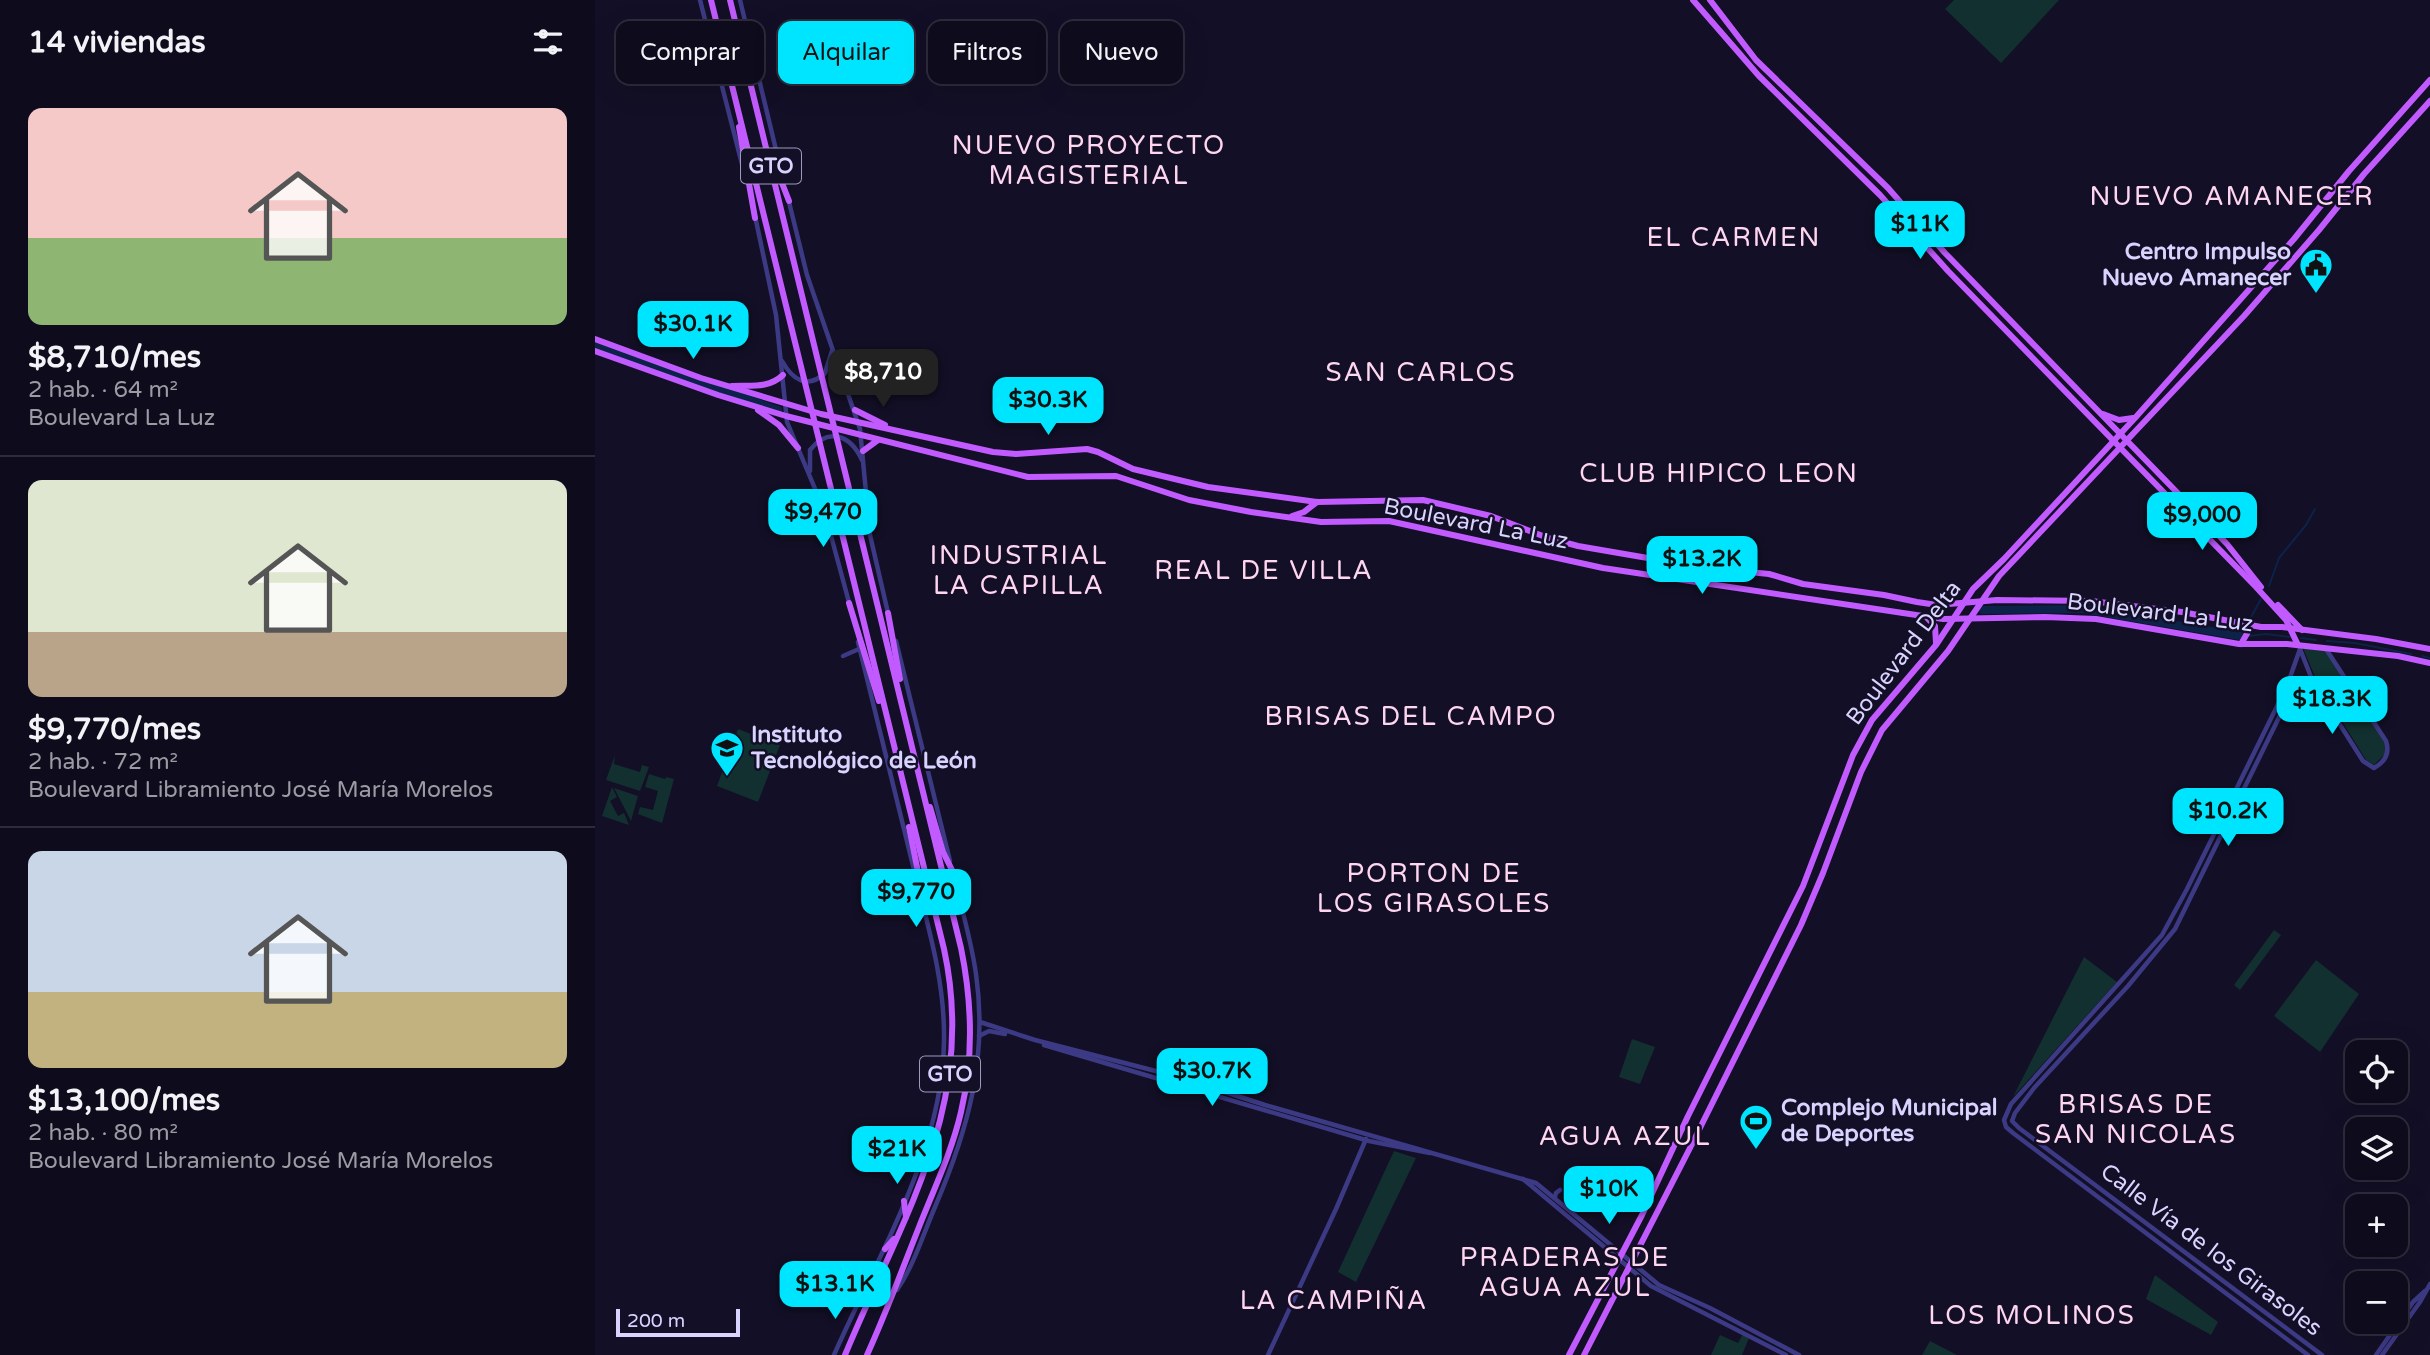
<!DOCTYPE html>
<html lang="es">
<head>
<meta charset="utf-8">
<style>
	:root { --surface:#0e0b1c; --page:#1c1929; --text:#f1f3f6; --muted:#9b9ba3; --line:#2e2b3b; --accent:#00e5ff }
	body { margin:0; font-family:"Varela Round",sans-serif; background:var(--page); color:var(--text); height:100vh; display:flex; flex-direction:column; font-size:26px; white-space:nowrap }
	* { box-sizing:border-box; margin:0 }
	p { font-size:23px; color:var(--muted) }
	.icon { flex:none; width:38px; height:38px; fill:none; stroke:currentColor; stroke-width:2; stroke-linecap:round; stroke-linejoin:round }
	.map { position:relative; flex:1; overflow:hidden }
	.side { display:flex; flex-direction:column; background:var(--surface); width:595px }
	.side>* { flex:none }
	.guide { position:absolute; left:21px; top:21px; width:665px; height:63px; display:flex; gap:14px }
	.tools { position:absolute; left:1750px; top:1040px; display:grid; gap:14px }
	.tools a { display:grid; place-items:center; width:63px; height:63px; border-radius:14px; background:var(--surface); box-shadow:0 7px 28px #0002,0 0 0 2px var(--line); font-size:35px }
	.scale { position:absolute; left:21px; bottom:18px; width:124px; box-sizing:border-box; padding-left:7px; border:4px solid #d9d4ff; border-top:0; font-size:19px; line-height:24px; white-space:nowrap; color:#d9d4ff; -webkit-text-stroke:5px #130f26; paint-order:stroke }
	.price { position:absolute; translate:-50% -60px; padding:0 16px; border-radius:14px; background:var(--accent); color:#111; font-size:23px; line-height:46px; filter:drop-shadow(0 2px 4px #0008) }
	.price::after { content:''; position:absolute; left:50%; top:42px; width:21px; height:16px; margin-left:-10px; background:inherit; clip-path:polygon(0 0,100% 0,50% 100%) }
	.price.on { background:#222; color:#fff }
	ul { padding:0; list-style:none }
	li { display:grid; align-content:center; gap:14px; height:371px; padding:0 28px }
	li+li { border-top:2px solid var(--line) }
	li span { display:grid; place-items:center; height:217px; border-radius:14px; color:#555 }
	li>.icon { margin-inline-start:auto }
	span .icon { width:126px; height:126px; fill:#fffc; stroke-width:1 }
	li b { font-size:30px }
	h2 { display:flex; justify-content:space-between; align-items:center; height:84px; padding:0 28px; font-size:30px }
	.tag { padding:0 24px; border-radius:14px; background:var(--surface); box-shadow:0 7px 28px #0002,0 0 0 2px var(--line); font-size:24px; line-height:63px }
	.tag.on { background:var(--accent); color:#111 }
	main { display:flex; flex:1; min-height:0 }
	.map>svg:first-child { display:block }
</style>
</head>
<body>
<main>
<section class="side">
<h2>14 viviendas<svg class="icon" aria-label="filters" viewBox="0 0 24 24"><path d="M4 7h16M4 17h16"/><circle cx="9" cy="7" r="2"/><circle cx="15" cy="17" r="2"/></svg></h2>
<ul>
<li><span style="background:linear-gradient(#f6c9c9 60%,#8fb573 0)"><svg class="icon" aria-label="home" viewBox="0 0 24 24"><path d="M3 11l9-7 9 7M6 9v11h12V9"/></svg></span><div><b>$8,710/mes</b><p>2 hab. · 64 m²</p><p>Boulevard La Luz</p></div></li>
<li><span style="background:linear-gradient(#dfe7d0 70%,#b9a48a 0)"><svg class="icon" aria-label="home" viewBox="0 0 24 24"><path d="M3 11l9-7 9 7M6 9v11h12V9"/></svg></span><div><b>$9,770/mes</b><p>2 hab. · 72 m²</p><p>Boulevard Libramiento José María Morelos</p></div></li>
<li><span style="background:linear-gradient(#c9d6e8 65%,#c2b280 0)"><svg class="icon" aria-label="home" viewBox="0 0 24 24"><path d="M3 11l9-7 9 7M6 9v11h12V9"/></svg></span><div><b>$13,100/mes</b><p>2 hab. · 80 m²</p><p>Boulevard Libramiento José María Morelos</p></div></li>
</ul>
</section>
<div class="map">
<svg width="1835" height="1355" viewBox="0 0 1835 1355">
	<rect width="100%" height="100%" fill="#130f26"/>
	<g fill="#12302f">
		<path d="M 1359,0 L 1464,0 L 1406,63 L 1350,9 Z"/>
		<path d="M 1708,648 L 1731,650 L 1791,744 L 1791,753 L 1779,765 L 1771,760 L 1721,679 Z"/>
		<path d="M 143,729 L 185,745 L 163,802 L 122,786 Z"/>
		<path d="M 20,755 L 19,764 L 45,772 L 47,765 L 54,767 L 45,791 L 11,780 Z"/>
		<path d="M 54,774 L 70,779 L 71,777 L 79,779 L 67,823 L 43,814 L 45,807 L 58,810 L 63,791 L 50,787 Z"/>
		<path d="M 17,787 L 22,797 L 15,801 L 23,816 L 29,813 L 34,825 L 7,816 Z"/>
		<path d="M 19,788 L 43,796 L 36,821 Z"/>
		<path d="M 1679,930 L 1686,935 L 1645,990 L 1639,985 Z"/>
		<path d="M 1489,957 L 1522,982 L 1418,1097 Z"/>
		<path d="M 1721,960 L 1764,994 L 1725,1052 L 1679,1016 Z"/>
		<path d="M 1037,1039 L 1060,1047 L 1045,1084 L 1024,1077 Z"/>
		<path d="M 799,1151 L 821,1158 L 761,1282 L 743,1272 Z"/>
		<path d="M 1560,1275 L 1623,1322 L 1616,1335 L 1551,1299 Z"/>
		<path d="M 1148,1334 L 1154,1338 L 1147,1355 L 1116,1355 L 1125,1335 L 1143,1343 Z"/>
		<path d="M 1335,1341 L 1362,1355 L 1327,1355 Z"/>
	</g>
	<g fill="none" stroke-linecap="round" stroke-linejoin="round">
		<g stroke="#0c2248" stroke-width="2">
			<path d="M 1674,586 L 1684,558 L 1711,525 L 1720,509"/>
			<path d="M 1654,621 L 1666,599"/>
			<path d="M 1646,636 L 1649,629"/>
			<path d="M 1654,636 L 1671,634 L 1695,637"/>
			<path d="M 1706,638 L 1721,640"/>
			<path d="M 1732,641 L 1760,643 L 1816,654"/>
			<path d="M 1827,656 L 1835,658"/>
		</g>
		<g stroke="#0c2248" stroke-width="8">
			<path d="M 0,346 L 183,410"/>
			<path d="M 1388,610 L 1488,609 L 1645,636"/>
		</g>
		<g stroke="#3d3a85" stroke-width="4.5">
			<path d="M 105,0 L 151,180"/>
			<path d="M 145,0 L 188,179"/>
			<path d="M 193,198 L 212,275 L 265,429 L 275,535 L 293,613"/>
			<path d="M 160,216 L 181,315 L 192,422 L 229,510 L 255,606"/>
			<path d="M 187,361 C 197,379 212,390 230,373 L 237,351"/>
			<path d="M 215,471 L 215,450 C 234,426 256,436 267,460"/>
			<path d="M 301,641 L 355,861"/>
			<path d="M 263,642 L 321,878"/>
			<path d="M 1705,649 L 1692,686 L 1592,889 L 1567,935 L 1416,1104 L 1409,1120 L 1411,1127 L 1418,1133 L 1713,1355"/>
			<path d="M 1705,649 L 1718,682"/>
			<path d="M 248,656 L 264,649"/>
			<path d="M 385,1022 L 440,1040 L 584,1077 L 670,1105 L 941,1183 L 1064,1285 L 1115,1308 L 1204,1355"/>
			<path d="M 384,1036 L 394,1031 L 410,1034"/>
			<path d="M 449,1045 L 774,1141 L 835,1153"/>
			<path d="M 928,1179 L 1056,1286 L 1191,1355"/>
			<path d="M 960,1197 L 961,1193 L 965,1190"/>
			<path d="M 302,1290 C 319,1265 328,1235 340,1207 C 373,1130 393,1059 381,974 C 376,938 365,904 357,869"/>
			<path d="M 239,1355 C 282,1257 348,1151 349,1041 C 350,989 337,940 324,890"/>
			<path d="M 673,1355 L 741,1209 L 771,1139"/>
			<path d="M 1727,1355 L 1424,1128 L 1417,1121 L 1420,1113 L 1439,1088 L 1533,986 L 1580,929 L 1699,687 L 1708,682 L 1718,682 L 1768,761 L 1779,768 C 1790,762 1795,753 1791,741 L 1731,649"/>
			<path d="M 1781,1355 L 1818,1302 L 1830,1291"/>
			<path d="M 1787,1355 L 1825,1302 L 1835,1284"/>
		</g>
		<g stroke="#c25bff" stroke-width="6">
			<path d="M 116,0 L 349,949 C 383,1105 307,1217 250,1355"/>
			<path d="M 135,0 L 366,948 C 377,1002 379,1057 366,1112 C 357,1151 339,1189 324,1227 C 307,1270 291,1313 272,1355"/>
			<path d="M 1098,0 L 1164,76 L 1285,195 L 1353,271 L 1661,587 L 1691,620 L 1703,645"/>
			<path d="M 1115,0 L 1161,60 L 1293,188 L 1350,253 L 1632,544 L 1666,587"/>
			<path d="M 144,127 L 160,218"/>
			<path d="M 178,160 L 194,201"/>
			<path d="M 0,339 L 106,378 L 226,414 L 398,452 L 421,454 L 492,449 L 503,452 L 538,469 L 613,487 L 722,502 L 828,500 L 896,516 L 953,538 L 983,546 L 1105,567 L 1174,574 L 1208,584 L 1289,595 L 1322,602 L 1342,605 L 1402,600 L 1496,601 L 1587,612 L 1666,627 L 1687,627 L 1781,639 L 1835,649"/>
			<path d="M 0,351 L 123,395 L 191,416 L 433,477 L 521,476 L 594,500 L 656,512 L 726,522 L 794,521 L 1008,568 L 1348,619 L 1450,617 L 1501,619 L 1644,644 L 1692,644 L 1803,656 L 1835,663"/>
			<path d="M 137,386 C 156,385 173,389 188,375"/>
			<path d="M 163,410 L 184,425 L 203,448"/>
			<path d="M 260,410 L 290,425"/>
			<path d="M 1508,414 L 1524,420 L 1538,418"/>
			<path d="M 268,451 L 283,440"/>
			<path d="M 697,516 L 709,512 L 722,502"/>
			<path d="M 254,603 L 284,701"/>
			<path d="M 1683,605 L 1707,630"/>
			<path d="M 293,613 L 305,679"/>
			<path d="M 1333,619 L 1340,626 L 1341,643"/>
			<path d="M 1646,644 L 1657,625"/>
			<path d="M 335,807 L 348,852 L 357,870"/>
			<path d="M 314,827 L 323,872 L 325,892"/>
			<path d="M 309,1201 L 311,1217"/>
			<path d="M 290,1249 L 299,1239"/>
			<path d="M 974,1355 L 1047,1215 L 1093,1116 L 1208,886 L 1258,755 L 1277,720 L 1341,645 L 1378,589 L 1409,559 L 1540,418 L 1699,239 L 1754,171 L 1835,80"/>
			<path d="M 989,1355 L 1095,1148 L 1206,925 L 1228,873 L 1266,772 L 1287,730 L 1353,651 L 1404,576 L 1649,316 L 1724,230 L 1769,174 L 1835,101"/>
		</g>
	</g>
	<defs>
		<symbol id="civic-pin" viewBox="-11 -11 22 30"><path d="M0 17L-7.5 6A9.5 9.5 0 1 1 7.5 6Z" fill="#00e5ff" stroke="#130f26"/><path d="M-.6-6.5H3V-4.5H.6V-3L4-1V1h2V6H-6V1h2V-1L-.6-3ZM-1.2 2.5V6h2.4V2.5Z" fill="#111"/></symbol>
		<symbol id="university-pin" viewBox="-11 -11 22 30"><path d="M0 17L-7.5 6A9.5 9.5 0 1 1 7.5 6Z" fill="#00e5ff" stroke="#130f26"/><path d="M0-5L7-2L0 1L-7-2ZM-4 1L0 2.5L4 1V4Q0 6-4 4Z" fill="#111"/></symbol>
		<symbol id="stadium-pin" viewBox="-11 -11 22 30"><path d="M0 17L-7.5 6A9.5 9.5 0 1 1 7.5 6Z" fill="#00e5ff" stroke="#130f26"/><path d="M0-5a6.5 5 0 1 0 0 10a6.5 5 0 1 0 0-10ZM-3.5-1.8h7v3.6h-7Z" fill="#111"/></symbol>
	</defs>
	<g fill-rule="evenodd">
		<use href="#civic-pin" x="1702" y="246" width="38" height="52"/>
		<use href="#university-pin" x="113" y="729" width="38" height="52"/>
		<use href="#stadium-pin" x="1142" y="1102" width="38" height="52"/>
	</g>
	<g text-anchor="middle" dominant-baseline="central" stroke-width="5" stroke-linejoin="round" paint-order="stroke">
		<g fill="#130f26" stroke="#9e99be" stroke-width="2">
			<rect x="146" y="148.5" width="60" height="35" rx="5"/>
			<rect x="325" y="1056.5" width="60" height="35" rx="5"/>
		</g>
		<g font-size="21" font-weight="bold" fill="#d9d4ff">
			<text x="176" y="166">GTO</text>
			<text x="355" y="1074">GTO</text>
		</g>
		<g font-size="23" font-weight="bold" fill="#d9d4ff" stroke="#130f26" text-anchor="start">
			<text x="1696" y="252" text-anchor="end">Centro Impulso<tspan x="1696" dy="26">Nuevo Amanecer</tspan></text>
			<text x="156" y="735">Instituto<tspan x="156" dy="26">Tecnológico de León</tspan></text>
			<text x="1186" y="1108">Complejo Municipal<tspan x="1186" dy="26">de Deportes</tspan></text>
		</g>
		<g font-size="23" fill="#d9d4ff" stroke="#130f26">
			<text transform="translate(881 524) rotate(11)">Boulevard La Luz</text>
			<text transform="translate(1565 613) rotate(7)">Boulevard La Luz</text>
			<text transform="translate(1309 653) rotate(-53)">Boulevard Delta</text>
			<text transform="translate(1616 1250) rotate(37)">Calle Vía de los Girasoles</text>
		</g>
		<g font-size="26" letter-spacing="2" fill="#ffd6f0" stroke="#130f26">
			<text x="494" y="145">NUEVO PROYECTO<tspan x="494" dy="30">MAGISTERIAL</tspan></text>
			<text x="1637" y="196">NUEVO AMANECER</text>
			<text x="1139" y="237">EL CARMEN</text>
			<text x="826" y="372">SAN CARLOS</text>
			<text x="1124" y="473">CLUB HIPICO LEON</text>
			<text x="424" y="555">INDUSTRIAL<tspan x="424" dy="30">LA CAPILLA</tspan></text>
			<text x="669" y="570">REAL DE VILLA</text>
			<text x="816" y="716">BRISAS DEL CAMPO</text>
			<text x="839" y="873">PORTON DE<tspan x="839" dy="30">LOS GIRASOLES</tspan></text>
			<text x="1541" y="1104">BRISAS DE<tspan x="1541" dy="30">SAN NICOLAS</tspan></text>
			<text x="1030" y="1136">AGUA AZUL</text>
			<text x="970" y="1257">PRADERAS DE<tspan x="970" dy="30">AGUA AZUL</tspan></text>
			<text x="739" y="1300">LA CAMPIÑA</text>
			<text x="1437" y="1315">LOS MOLINOS</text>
		</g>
	</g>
</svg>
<div class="tools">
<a><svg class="icon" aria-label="locate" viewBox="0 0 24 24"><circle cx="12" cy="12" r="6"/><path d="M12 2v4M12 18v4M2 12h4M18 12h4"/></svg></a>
<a><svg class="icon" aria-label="layers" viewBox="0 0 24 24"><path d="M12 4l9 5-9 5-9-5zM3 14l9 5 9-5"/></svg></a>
<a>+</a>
<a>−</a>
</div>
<div class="scale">200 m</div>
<b class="price" style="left:1325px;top:261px">$11K</b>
<b class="price" style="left:98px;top:361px">$30.1K</b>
<b class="price on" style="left:288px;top:409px">$8,710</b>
<b class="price" style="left:453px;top:437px">$30.3K</b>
<b class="price" style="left:228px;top:549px">$9,470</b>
<b class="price" style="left:1607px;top:552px">$9,000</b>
<b class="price" style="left:1107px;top:596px">$13.2K</b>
<b class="price" style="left:1737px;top:736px">$18.3K</b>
<b class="price" style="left:1633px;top:848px">$10.2K</b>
<b class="price" style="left:321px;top:929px">$9,770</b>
<b class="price" style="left:617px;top:1108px">$30.7K</b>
<b class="price" style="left:302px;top:1186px">$21K</b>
<b class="price" style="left:1014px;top:1226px">$10K</b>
<b class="price" style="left:240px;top:1321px">$13.1K</b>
<div class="guide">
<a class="tag">Comprar</a>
<a class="tag on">Alquilar</a>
<a class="tag">Filtros</a>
<a class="tag">Nuevo</a>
</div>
</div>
</main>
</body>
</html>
